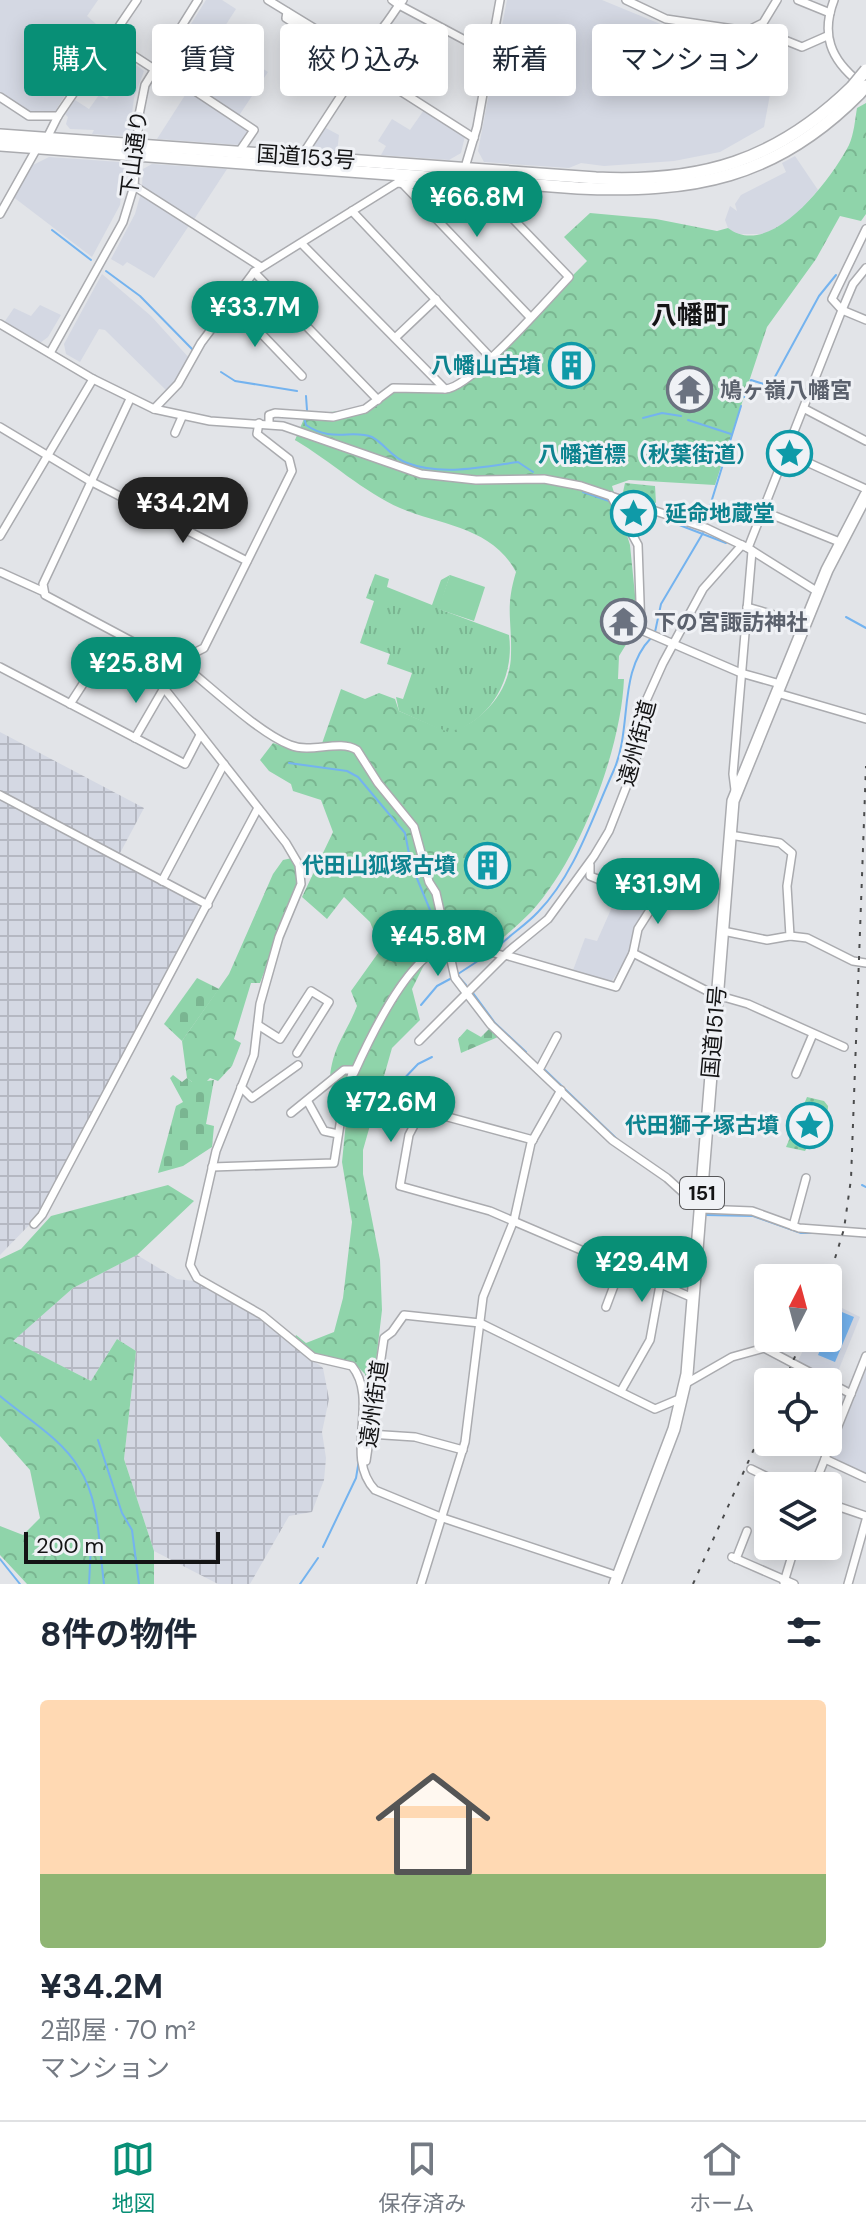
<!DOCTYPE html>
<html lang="ja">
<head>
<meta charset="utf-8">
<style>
	:root { --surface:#fff; --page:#f2f2f3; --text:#1f2937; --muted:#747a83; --line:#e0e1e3; --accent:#088f76 }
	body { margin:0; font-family:"DM Sans","Noto Sans JP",sans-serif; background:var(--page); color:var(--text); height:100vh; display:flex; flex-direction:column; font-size:30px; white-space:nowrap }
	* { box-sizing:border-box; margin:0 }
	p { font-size:26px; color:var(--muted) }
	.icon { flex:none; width:44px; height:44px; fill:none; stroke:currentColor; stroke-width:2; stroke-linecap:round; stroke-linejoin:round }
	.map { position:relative; height:1584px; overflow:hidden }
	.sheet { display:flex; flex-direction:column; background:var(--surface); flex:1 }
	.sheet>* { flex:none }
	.banner { position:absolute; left:24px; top:24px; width:818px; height:72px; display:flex; gap:16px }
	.needle { width:52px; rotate:6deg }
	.fabs { position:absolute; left:754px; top:1264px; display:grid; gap:16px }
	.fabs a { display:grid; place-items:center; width:88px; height:88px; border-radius:8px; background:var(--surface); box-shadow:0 4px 20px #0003; font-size:40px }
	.scale { position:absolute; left:24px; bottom:20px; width:196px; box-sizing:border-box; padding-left:8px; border:4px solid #141415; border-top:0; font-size:22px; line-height:28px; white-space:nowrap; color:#141415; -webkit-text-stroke:6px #eff1f5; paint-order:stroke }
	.price { position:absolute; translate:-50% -68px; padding:0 18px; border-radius:28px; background:var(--accent); color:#fff; font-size:26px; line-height:52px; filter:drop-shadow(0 2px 4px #0008) }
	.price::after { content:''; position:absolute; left:50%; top:48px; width:24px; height:18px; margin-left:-12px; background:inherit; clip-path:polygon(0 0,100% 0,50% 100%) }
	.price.current { background:#222; color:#fff }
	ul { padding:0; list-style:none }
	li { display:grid; align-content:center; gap:16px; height:424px; padding:0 40px }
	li+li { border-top:2px solid var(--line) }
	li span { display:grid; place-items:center; height:248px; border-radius:8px; color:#555 }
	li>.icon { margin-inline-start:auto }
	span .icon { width:144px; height:144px; fill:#fffc; stroke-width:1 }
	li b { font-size:34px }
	h2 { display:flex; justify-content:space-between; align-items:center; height:96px; padding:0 40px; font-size:34px }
	.pill { padding:0 28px; border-radius:8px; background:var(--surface); box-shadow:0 4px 20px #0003; font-size:28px; line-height:72px }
	.pill.current { background:var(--accent); color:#fff }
	.tabs { display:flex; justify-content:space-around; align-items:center; height:112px; border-top:2px solid var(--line); background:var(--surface); font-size:22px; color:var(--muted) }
	.tabs a { display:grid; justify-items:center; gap:4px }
	.tabs .current { color:var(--accent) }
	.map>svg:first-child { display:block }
</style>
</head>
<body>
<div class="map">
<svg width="866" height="1584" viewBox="0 0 866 1584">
	<defs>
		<pattern id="industrial-grid" width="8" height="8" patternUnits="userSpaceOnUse" patternTransform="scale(2)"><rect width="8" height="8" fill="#d4d8e3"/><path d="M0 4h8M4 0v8" fill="none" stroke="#b5b8c2"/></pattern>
		<pattern id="grass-tufts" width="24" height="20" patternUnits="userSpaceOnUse" patternTransform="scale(2)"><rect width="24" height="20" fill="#8fd4aa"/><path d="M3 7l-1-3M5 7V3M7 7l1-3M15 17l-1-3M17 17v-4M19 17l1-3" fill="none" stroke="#7ab591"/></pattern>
		<pattern id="forest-crowns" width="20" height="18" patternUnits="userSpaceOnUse" patternTransform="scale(2)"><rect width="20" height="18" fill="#8fd4aa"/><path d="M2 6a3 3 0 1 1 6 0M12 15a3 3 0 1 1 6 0" fill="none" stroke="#7ab591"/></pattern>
		<pattern id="cemetery-stones" width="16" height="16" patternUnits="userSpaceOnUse" patternTransform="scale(2)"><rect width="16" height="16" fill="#8fd4aa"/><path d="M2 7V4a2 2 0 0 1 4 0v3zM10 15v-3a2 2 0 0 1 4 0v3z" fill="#7ab591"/></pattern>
		<pattern id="park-dots" width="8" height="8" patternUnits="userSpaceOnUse" patternTransform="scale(2)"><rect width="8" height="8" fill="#8fd4aa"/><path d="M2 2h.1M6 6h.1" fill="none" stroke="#7ab591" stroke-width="1.8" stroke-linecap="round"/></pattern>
	</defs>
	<rect width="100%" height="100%" fill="#e2e4e8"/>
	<g fill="#d4d8e3">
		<path d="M 0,0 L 98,0 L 87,16 L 104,31 L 54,113 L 29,113 L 0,95 Z"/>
		<path d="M 206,0 L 222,0 L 236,9 L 216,40 L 191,24 Z"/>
		<path d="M 507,0 L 602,0 L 704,42 L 725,71 L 771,89 L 764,127 L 720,152 L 674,161 L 604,166 L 581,163 L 569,168 L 484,162 L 478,151 Z"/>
		<path d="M 185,32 L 206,45 L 194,63 L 217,78 L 236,51 L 268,72 L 238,117 L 163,67 Z"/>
		<path d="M 108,49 L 116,50 L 144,71 L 134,98 L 130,129 L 122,136 L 92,134 L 94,130 L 70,129 L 66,124 L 68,117 L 65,114 L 75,100 L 89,109 L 99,95 L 107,99 L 116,85 L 94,69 Z"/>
		<path d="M 189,89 L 251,130 L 240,145 L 157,139 Z"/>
		<path d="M 424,110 L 465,136 L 461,153 L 449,160 L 381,155 L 386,146 L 378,141 L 392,119 L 410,130 Z"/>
		<path d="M 324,127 L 339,135 L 337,152 L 309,150 Z"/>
		<path d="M 795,156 L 818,190 L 793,218 L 765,234 L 736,234 L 728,228 L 725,220 L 730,206 L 737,211 L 735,204 L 741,195 L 786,172 L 782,163 Z"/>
		<path d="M 49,157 L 120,162 L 124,167 L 120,205 L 92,257 L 12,196 L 33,165 Z"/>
		<path d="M 152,164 L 227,169 L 193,221 L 142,187 L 143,169 Z"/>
		<path d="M 141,193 L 190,224 L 154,278 L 127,262 L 123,266 L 111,259 L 135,214 Z"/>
		<path d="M 102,274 L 151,316 L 190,359 L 176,383 L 166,390 L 105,330 L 99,329 L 80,362 L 66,354 L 64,344 Z"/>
		<path d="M 40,305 L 61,315 L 48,337 L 40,343 L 3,324 L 14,308 L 31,316 Z"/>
		<path d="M 620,889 L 647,907 L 631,951 L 610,984 L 572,973 L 585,938 L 597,941 Z"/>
		<path d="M 828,1301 L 860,1317 L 834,1381 L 798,1361 L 809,1338 L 828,1338 Z"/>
		<path d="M 866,1369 L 866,1475 L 834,1460 L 830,1455 Z"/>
	</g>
	<g fill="url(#industrial-grid)">
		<path d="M 0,732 L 144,808 L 119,855 L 0,791 Z"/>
		<path d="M 0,798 L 197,903 L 200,914 L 40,1214 L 0,1255 Z"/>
		<path d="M 137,1255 L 177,1279 L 194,1281 L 252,1313 L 323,1368 L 329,1399 L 322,1432 L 326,1458 L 324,1480 L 312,1512 L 289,1516 L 250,1584 L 218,1584 L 154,1551 L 124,1459 L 136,1351 L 117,1339 L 91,1381 L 12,1341 L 73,1288 Z"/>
	</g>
	<path fill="url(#grass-tufts)" d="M 375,574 L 389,579 L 387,587 L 432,605 L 441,580 L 450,575 L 439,609 L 509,635 C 515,677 491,722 448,733 L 399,711 L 396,697 L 403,699 L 412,673 L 387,664 L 390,654 L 360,643 L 374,601 L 366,598 Z"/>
	<g fill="url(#forest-crowns)">
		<path d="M 866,103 L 866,214 L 861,221 L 840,216 L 816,259 L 767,327 L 715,485 L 629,480 L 612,486 L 630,545 L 638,625 L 619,656 L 618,679 L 624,679 C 621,750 580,859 531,912 C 519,924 506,935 494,946 L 454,942 L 426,961 L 412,989 L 420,1020 L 392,1048 L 363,1150 L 363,1174 L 380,1260 L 382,1310 L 372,1396 L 367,1393 L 365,1374 L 355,1364 L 315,1354 L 294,1339 L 296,1335 L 306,1343 L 334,1332 L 343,1298 L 352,1222 L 342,1162 L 349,1092 L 330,1077 C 333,1046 346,1034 357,1006 L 351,991 L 381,949 L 370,922 L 344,897 L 327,919 L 302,897 L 333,832 L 321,800 L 293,791 L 291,784 L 269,771 L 260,760 L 273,743 L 288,748 L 319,752 L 341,689 L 365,699 L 379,693 L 395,699 L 399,711 L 448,732 C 482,724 511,690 511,654 C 512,620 505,608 516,572 C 492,527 443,526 400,508 C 365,493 329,460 295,440 L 306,414 L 365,409 L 393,388 L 451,389 L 491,358 L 587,261 L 564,237 L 590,213 L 656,219 L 717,231 L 728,228 C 771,261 832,178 849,145 C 854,134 855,120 857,108 Z"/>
		<path d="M 292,858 L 299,881 L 260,983 L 251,983 L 234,1039 L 241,1043 L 232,1066 L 218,1081 L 210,1078 L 206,1082 L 192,1082 L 187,1078 L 182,1041 L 229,974 L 273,874 L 283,860 Z"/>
		<path d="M 168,1185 L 194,1201 L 137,1255 L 73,1288 L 13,1341 L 91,1381 L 117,1339 L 136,1351 L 124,1459 L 154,1551 L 154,1584 L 27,1584 L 0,1555 L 0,1526 L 23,1535 L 40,1518 L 30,1470 L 0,1436 L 0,1259 L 21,1249 L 51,1216 Z"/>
	</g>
	<g fill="url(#cemetery-stones)">
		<path d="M 197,978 L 219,989 L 182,1041 L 164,1024 Z"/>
		<path d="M 467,1029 L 481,1037 L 489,1029 L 498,1037 L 461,1053 L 458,1039 Z"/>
		<path d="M 173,1075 L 182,1082 L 187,1078 L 192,1082 L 200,1076 L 206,1081 L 214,1080 L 206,1124 L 214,1126 L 212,1147 L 183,1166 L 158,1173 L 176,1106 L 183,1102 L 170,1078 Z"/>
	</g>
	<g fill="url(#park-dots)">
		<path d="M 625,483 L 655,486 L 656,503 L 623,492 Z"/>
		<path d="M 807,1097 L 824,1101 L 828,1106 L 827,1124 L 810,1134 L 812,1139 L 805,1151 L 786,1147 Z"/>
	</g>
	<path fill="#8fd4aa" d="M 450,575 L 485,587 L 474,621 L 438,609 Z"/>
	<path fill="#74b3ef" d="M 837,1310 L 854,1317 L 835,1362 L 818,1355 Z"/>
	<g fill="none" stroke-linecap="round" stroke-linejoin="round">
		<g stroke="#74b3ef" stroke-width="2">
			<path d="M 52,230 L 91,260"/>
			<path d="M 106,271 L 140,296 L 192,349"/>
			<path d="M 221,372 L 235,381 L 297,391"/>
			<path d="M 306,396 L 307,410"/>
			<path d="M 744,397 L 751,380 L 770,386 L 819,296 L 836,275"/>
			<path d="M 304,417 L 306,425 C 332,443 352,429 372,437 C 385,444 392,458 407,463 C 442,476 482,467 518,462 L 533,472"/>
			<path d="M 643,418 L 662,413 L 681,416"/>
			<path d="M 688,420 L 731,434"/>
			<path d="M 583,492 L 609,501"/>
			<path d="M 622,505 L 647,513"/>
			<path d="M 669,521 L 726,543"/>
			<path d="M 705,522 L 741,406"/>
			<path d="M 846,617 L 866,628"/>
			<path d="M 655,632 L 661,604 L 703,533"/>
			<path d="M 289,763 L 347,771 L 358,777 L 405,833 L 411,864 L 437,927"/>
			<path d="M 496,949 C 509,935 525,926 538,912 C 575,874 592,818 613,772 C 633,729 617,673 651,638"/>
			<path d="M 453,950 L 457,973"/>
			<path d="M 458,974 L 487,955"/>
			<path d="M 458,976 L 466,985"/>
			<path d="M 473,993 L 495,1023 L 526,1052"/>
			<path d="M 421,1005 L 437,986 L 450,979"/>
			<path d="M 545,1070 L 619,1141"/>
			<path d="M 398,1085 L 418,1064 L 432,1057"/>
			<path d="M 862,1185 L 866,1187"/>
			<path d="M 679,1194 L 686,1201"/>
			<path d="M 706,1215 L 753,1216 L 801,1233 L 821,1233"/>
			<path d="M 0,1396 C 26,1418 62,1439 79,1468 C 100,1500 99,1547 104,1584"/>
			<path d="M 98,1440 L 122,1513 L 132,1530 L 139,1584"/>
			<path d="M 323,1547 L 356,1478 L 359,1460"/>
			<path d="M 0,1559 L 20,1584"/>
			<path d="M 89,1584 L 91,1546"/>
			<path d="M 300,1584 L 318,1558"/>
		</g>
		<defs>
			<g id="minor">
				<path d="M 268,0 L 340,44 C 372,53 383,27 399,5 L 491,54"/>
				<path d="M 392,0 L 399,5 L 403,0"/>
				<path d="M 626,0 L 666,19 L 747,31 L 763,23 L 777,0"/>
				<path d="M 798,0 L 830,13"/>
				<path d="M 834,0 C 821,34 830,59 859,82"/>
				<path d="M 287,12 L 286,18 L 474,138"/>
				<path d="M 757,29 L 802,47 L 827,36"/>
				<path d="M 111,41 L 154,69"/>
				<path d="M 156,65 L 254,130 L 239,152"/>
				<path d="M 0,97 L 29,116 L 58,116"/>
				<path d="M 47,138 L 58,116 L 137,0"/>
				<path d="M 301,157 L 361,65"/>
				<path d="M 403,184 L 530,317"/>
				<path d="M 134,186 L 261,267"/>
				<path d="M 455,201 L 477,127 L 500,0"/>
				<path d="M 352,211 L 491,358"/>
				<path d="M 0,214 L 37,148"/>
				<path d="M 866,229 L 832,299 L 842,310 L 866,320"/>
				<path d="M 254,272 L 378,400"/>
				<path d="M 230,301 L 302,376"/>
				<path d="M 0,324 L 93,379 L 154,409 L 210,421 L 283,426 L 421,474 L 476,480 L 544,479 L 581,486 L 706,528 L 748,548 L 818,592"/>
				<path d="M 396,337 L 436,299"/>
				<path d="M 50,353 L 123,222 L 134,186 L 139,115 L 145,85 L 198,0"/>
				<path d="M 130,399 L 43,584 L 45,595 L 167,660 L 178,661 C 208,684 257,732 290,745 C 312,754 338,739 357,750 L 378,783 L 414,827 L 429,882 L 436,893 L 455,978 L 491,1025 L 612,1140 L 667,1178 L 701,1209 L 752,1211 L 799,1228 L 866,1233"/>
				<path d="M 154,409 L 178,384 L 201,343 L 254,272 L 397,183 L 427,186 L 446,199 L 468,205 L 477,204 L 489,194 L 569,277 C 548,299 470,389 445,389 L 301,243"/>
				<path d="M 805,409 L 866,441"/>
				<path d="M 269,423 L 269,415 L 275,413 L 333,417 L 365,409 L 393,388 L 445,389"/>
				<path d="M 0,427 L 90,481 L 247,561"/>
				<path d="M 175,433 L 182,417"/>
				<path d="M 787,453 L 866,489"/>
				<path d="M 611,496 L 638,545 L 641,630 L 741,673 L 780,684"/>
				<path d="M 765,512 L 842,543"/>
				<path d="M 0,536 L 93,379"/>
				<path d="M 748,548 L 842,310 L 853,284 L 866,268"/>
				<path d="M 0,572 L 42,591"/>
				<path d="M 747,607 L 805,624"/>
				<path d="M 167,660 L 160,678 L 164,688 L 286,843 L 299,865 L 301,884 L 279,937 L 260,1004 L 254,1055 L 216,1151 L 190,1265 L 197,1278 L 262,1315 L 313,1357 L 352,1366 C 380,1401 343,1456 375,1490 L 443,1518 L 618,1576"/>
				<path d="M 178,661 L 204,648 L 292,471 L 289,459 L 257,434 L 259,423"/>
				<path d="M 0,667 L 185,764 L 200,735"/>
				<path d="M 777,693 L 866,719"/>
				<path d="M 70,704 L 92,670 L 160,678"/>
				<path d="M 135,738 L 164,688"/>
				<path d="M 735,790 L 733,774 L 752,551"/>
				<path d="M 0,795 L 208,905"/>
				<path d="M 590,865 L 590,876 L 630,892 L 652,907 L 638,929 L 633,953 L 713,994 L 748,1004 L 844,1047"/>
				<path d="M 162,881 L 224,764"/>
				<path d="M 723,931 L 767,940 L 790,936 L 787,886 L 792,853 L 780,843 L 730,835"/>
				<path d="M 790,936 L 807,938 L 853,961 L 866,963"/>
				<path d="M 505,955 L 616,987 L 633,953"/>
				<path d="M 258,1025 L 280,1039 L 311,991 L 329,1002 L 297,1053"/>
				<path d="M 419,1041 L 509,951 L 548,919 L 594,856 L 609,831 L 627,785 L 636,759 L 645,703 L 663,663 L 703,589 L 742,545"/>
				<path d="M 539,1070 L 557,1036"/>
				<path d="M 354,1073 C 368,1042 410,950 449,946 C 466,945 488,950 504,956"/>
				<path d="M 796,1074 L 813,1034"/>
				<path d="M 393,1085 L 422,1110"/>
				<path d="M 241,1087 L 252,1098 L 298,1065"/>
				<path d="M 308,1102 L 324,1131 L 338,1134"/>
				<path d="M 533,1140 L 422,1110 L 409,1135 L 400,1186 L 490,1211 L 693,1298"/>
				<path d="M 212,1167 L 334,1163 L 343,1105 L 353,1070 L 344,1070 L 291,1113"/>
				<path d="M 34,1224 L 42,1215 L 258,808"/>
				<path d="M 793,1226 L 806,1178"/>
				<path d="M 606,1307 L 621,1267"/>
				<path d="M 685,1384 L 732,1357 L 764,1348 L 851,1394"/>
				<path d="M 621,1391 L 650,1340 L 660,1285"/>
				<path d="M 369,1434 L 415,1437 L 463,1450"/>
				<path d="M 825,1459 L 866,1478"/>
				<path d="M 366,1461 L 384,1338 L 392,1332 L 404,1315 L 480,1323 L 655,1409 L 679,1399"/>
				<path d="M 751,1469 L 786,1486"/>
				<path d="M 814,1486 L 866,1356"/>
				<path d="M 828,1503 L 866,1516"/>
				<path d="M 732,1557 L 794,1584"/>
				<path d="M 736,1559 L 747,1531"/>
				<path d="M 784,1582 L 795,1546"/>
				<path d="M 421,1584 L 465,1442 L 483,1297 L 514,1220 L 531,1143 L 561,1090"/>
				<path d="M 848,1584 L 866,1520"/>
			</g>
			<g id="highway">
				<path d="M 0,135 L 596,178 C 701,183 776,161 852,87"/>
				<path d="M 0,145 L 578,188 C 692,193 775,179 859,94"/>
				<path d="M 615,1584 L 674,1429 L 687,1374 L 733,801 L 827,570 L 866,495"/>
			</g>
		</defs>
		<use href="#minor" stroke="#aaabaf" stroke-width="10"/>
		<use href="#highway" stroke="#aaabaf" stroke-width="14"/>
		<use href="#minor" stroke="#fff" stroke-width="7"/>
		<use href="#highway" stroke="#fff" stroke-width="11"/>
		<g stroke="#4b4c4d" stroke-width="2" stroke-dasharray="4 8" stroke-linecap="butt">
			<path d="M 828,1281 L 844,1229 L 851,1179 L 866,766"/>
			<path d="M 784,1382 L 803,1338"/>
			<path d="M 693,1584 L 768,1418"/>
		</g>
		<defs>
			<g id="highway-bridge">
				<path d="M 852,87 L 866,70"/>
				<path d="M 859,94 L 866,86"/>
			</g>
		</defs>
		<use href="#highway-bridge" stroke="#aaabaf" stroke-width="14" stroke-linecap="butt"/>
		<use href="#highway-bridge" stroke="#fff" stroke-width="11"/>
	</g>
	<defs>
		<symbol id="building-ring" viewBox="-11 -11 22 22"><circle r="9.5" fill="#eff1f5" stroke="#0f9aa8" stroke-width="1.5"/><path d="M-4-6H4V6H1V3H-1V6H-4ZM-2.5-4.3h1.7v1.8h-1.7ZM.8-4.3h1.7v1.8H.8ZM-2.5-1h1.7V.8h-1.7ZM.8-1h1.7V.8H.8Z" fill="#0f9aa8"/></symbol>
		<symbol id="temple-ring" viewBox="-11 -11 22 22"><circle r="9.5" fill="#eff1f5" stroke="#6b7280" stroke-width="1.5"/><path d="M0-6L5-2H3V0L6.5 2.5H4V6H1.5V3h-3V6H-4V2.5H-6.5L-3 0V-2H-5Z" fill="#6b7280"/></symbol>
		<symbol id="sight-ring" viewBox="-11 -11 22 22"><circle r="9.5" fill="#eff1f5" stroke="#0f9aa8" stroke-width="1.5"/><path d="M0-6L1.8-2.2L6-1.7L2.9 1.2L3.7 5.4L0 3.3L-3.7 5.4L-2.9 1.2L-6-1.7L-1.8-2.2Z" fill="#0f9aa8"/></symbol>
	</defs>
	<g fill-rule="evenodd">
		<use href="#building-ring" x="546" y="340" width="51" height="51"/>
		<use href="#temple-ring" x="664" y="364" width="51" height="51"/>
		<use href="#sight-ring" x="764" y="428" width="51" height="51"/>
		<use href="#sight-ring" x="608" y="488" width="51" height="51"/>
		<use href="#temple-ring" x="598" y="596" width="51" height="51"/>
		<use href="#building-ring" x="462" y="840" width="51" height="51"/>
		<use href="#sight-ring" x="784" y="1100" width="51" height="51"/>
	</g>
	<g text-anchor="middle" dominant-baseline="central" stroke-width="6" stroke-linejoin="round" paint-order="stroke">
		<rect fill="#eff1f5" stroke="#565658" stroke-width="2" x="680" y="1177" width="44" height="32" rx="6"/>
		<g font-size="20" font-weight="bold" fill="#141415">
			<text x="702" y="1193">151</text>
		</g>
		<g font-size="22" fill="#141415" stroke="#eff1f5">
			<text transform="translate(134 154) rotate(-83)">下山通り</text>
			<text transform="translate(306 157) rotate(4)">国道153号</text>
			<text transform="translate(637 743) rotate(-75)">遠州街道</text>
			<text transform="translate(714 1032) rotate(-85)">国道151号</text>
			<text transform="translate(374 1404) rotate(-82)">遠州街道</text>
		</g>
		<g font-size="22" font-weight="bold" fill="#0d838f" stroke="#eff1f5" text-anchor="end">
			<text x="541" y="365">八幡山古墳</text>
			<text x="758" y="454">八幡道標（秋葉街道）</text>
			<text x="665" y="513" text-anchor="start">延命地蔵堂</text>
			<text x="456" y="865">代田山狐塚古墳</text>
			<text x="779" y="1125">代田獅子塚古墳</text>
		</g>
		<g font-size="22" font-weight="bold" fill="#5b616d" stroke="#eff1f5" text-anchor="start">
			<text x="720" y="390">鳩ヶ嶺八幡宮</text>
			<text x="654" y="622">下の宮諏訪神社</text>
		</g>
		<g font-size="26" font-weight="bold" fill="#141415" stroke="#eff1f5">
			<text x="690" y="315">八幡町</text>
		</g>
	</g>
</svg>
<div class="fabs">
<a><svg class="needle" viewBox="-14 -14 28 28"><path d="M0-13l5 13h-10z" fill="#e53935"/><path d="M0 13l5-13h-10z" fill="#747a83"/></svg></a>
<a><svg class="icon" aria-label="locate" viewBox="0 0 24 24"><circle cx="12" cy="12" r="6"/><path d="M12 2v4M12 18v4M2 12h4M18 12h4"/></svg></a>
<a><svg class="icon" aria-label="layers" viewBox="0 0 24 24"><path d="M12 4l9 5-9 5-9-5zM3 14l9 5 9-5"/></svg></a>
</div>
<div class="scale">200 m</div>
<b class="price" style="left:477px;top:239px">¥66.8M</b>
<b class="price" style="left:255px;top:349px">¥33.7M</b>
<b class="price current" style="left:183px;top:545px">¥34.2M</b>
<b class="price" style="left:136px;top:705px">¥25.8M</b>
<b class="price" style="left:658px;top:926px">¥31.9M</b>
<b class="price" style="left:438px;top:978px">¥45.8M</b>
<b class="price" style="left:391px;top:1144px">¥72.6M</b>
<b class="price" style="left:642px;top:1304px">¥29.4M</b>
<div class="banner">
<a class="pill current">購入</a>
<a class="pill">賃貸</a>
<a class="pill">絞り込み</a>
<a class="pill">新着</a>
<a class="pill">マンション</a>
</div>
</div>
<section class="sheet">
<h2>8件の物件<svg class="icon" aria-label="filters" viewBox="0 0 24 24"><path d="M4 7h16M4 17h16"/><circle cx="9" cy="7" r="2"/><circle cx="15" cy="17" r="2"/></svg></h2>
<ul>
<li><span style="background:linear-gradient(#ffd9b3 70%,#8fb573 0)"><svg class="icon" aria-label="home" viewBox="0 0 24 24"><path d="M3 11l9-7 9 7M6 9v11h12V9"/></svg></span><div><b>¥34.2M</b><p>2部屋 · 70 m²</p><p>マンション</p></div></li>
</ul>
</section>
<nav class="tabs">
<a class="current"><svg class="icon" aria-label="map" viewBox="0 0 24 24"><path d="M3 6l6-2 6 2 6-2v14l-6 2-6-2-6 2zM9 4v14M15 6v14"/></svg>地図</a>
<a><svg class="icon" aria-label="saved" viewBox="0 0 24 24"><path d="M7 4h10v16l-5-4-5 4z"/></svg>保存済み</a>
<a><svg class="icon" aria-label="home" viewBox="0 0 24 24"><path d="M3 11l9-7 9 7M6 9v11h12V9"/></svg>ホーム</a>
</nav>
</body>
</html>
